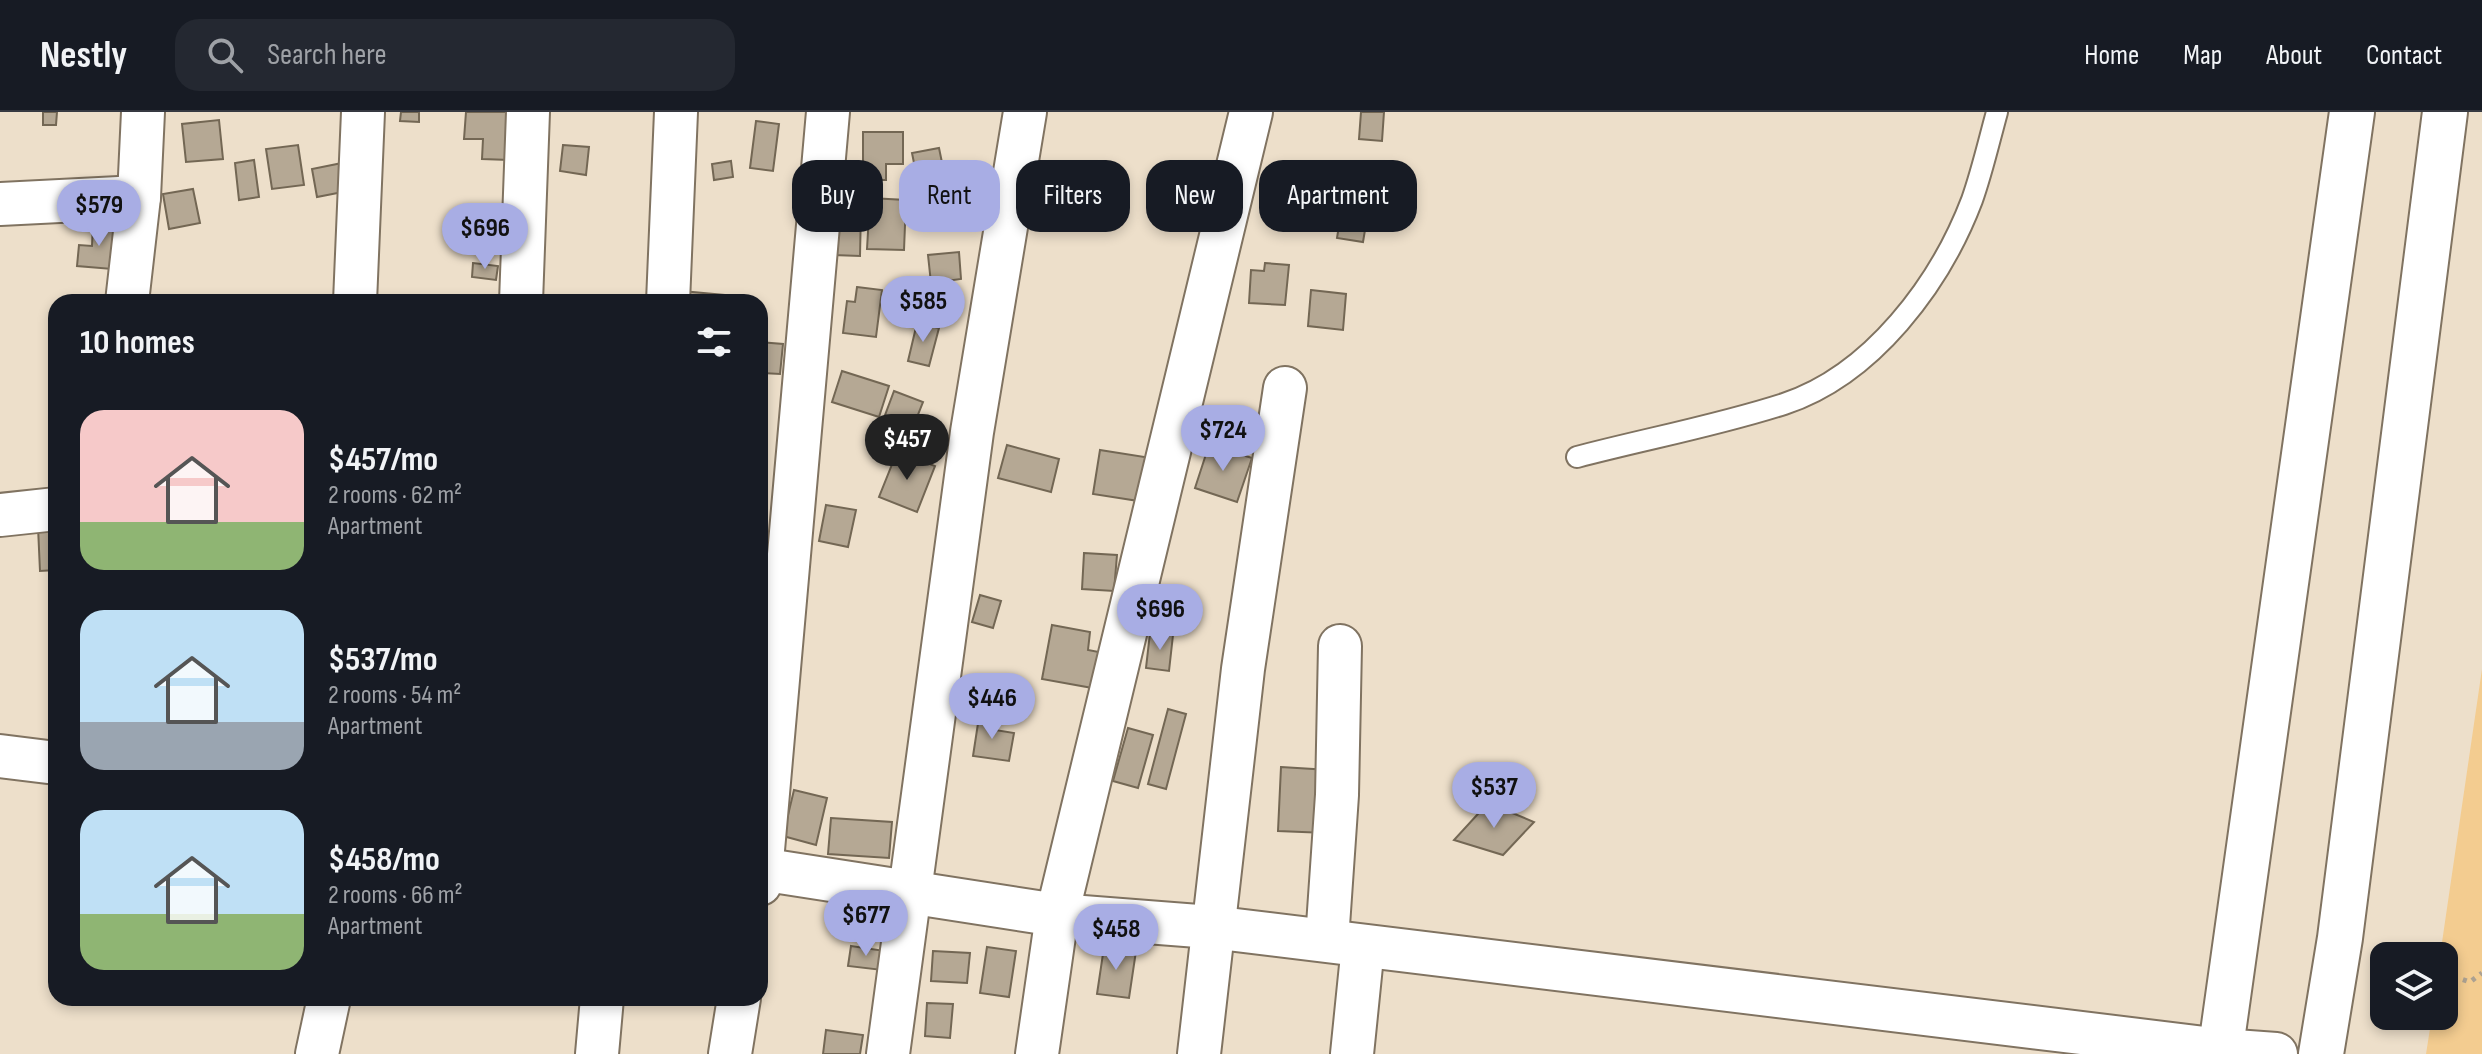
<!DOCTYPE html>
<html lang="en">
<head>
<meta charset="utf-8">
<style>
	:root { --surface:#171b24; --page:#242831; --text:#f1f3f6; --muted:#9ea1a6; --line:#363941; --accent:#a8ade4 }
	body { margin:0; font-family:"Sofia Sans Condensed",sans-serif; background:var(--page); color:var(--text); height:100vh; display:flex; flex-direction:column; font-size:30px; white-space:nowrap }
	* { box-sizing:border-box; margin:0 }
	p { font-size:26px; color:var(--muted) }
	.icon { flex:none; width:44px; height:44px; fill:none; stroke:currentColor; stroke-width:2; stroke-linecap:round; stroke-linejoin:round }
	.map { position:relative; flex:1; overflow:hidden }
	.sheet { position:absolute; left:48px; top:182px; width:720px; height:712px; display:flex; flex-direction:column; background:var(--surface); border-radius:24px; box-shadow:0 4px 12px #0003 }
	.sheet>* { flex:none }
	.top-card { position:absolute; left:792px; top:48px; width:760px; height:72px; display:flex; gap:16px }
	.tools { position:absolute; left:2370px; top:830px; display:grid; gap:16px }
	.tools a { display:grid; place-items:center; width:88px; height:88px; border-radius:16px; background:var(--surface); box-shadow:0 4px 12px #0003; font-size:40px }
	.price { position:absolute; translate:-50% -68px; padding:0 18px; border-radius:28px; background:var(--accent); color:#111; font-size:26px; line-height:52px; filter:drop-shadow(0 2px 4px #0008) }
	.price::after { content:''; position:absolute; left:50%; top:48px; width:24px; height:18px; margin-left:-12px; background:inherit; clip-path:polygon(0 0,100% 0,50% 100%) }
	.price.selected { background:#222; color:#fff }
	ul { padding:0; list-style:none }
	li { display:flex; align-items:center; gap:24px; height:200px; padding:0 32px }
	li span { display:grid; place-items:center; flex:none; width:224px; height:160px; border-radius:24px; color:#555 }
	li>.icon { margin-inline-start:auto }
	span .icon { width:96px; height:96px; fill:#fffc; stroke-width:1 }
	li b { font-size:34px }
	h2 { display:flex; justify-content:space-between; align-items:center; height:96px; padding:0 32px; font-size:34px }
	.tag { padding:0 28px; border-radius:24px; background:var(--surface); box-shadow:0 4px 12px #0003; font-size:28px; line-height:72px }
	.tag.selected { background:var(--accent); color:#111 }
	header { display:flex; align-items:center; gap:48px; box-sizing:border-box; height:112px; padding:0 40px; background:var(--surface); border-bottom:2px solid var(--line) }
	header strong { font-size:38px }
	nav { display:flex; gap:44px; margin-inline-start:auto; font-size:28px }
	.search { width:560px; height:72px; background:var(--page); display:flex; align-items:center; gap:20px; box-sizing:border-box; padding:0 28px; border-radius:24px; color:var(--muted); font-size:30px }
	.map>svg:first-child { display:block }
</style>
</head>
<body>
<header>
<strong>Nestly</strong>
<div class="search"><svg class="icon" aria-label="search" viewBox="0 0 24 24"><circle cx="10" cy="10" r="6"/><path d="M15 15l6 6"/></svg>Search here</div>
<nav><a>Home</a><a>Map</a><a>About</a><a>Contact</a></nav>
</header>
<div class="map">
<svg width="2482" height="942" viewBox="0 0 2482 942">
	<rect width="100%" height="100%" fill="#eddfca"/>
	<path fill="#f3cc90" d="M 2482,557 L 2482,942 L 2426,942 L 2432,904 L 2444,904 L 2444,844 L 2440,844 Z"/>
	<g fill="#b5a894" stroke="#736754" stroke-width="2">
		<path d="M 43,0 L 57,0 L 56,13 L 43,13 Z"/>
		<path d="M 401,0 L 419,0 L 419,10 L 400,9 Z"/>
		<path d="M 466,0 L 512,0 L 511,48 L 482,47 L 483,27 L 464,27 Z"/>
		<path d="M 1361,0 L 1384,0 L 1382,29 L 1359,27 Z"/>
		<path d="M 219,8 L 223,47 L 186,50 L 182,12 Z"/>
		<path d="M 756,9 L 779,12 L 773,59 L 750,56 Z"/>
		<path d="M 863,20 L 903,20 L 903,52 L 886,52 L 886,68 L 863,68 Z"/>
		<path d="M 298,33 L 304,73 L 272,77 L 266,37 Z"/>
		<path d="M 563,33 L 589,35 L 586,63 L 560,59 Z"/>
		<path d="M 939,36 L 947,75 L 920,81 L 912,41 Z"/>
		<path d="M 254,48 L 259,85 L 239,88 L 235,51 Z"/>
		<path d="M 731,49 L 733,65 L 714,68 L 712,52 Z"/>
		<path d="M 347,50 L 353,78 L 317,85 L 312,57 Z"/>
		<path d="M 193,77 L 200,111 L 169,117 L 163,82 Z"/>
		<path d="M 1344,83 L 1370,88 L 1363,130 L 1337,126 Z"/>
		<path d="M 870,86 L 906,88 L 904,138 L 867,137 Z"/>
		<path d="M 833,96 L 861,96 L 860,144 L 833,143 Z"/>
		<path d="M 93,110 L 115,112 L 112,157 L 77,154 L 79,133 L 92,134 Z"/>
		<path d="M 959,140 L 961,167 L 931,171 L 928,143 Z"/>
		<path d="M 473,151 L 498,154 L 496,168 L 472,165 Z"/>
		<path d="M 1265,151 L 1289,153 L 1285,193 L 1249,191 L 1251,158 L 1264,159 Z"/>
		<path d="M 857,175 L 882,178 L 876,225 L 843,221 L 847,189 L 855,190 Z"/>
		<path d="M 1311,178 L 1346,182 L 1343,218 L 1308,214 Z"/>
		<path d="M 682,179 L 724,183 L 723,190 L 681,190 Z"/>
		<path d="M 917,211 L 939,216 L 929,254 L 908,249 Z"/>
		<path d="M 760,230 L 783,232 L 780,262 L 760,261 Z"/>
		<path d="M 842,259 L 889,274 L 879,305 L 832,290 Z"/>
		<path d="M 894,279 L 923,290 L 909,325 L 881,314 Z"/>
		<path d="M 1007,333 L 1059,347 L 1051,380 L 998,366 Z"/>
		<path d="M 1209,333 L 1252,346 L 1237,390 L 1195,376 Z"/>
		<path d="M 1100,338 L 1151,346 L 1145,390 L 1093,382 Z"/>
		<path d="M 897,340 L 935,354 L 917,400 L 879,385 Z"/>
		<path d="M 826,393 L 856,398 L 848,435 L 819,429 Z"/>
		<path d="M 56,414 L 56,458 L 40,459 L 38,415 Z"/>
		<path d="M 1084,441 L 1117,443 L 1114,479 L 1082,477 Z"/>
		<path d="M 980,483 L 1001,489 L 993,516 L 972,510 Z"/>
		<path d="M 1052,513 L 1090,520 L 1088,538 L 1104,541 L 1098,577 L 1042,567 Z"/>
		<path d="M 1150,521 L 1173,523 L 1169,559 L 1146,556 Z"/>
		<path d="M 1168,597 L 1186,602 L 1166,677 L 1148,672 Z"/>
		<path d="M 979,605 L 997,608 L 995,618 L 1014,621 L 1009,649 L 973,644 Z"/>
		<path d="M 1128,616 L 1153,623 L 1138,676 L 1113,669 Z"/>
		<path d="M 1281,655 L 1329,658 L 1326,721 L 1278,719 Z"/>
		<path d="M 794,678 L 827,686 L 816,733 L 783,724 Z"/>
		<path d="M 1488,691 L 1534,710 L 1503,743 L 1454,728 Z"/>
		<path d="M 831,706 L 892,710 L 889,746 L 828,742 Z"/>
		<path d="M 851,834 L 885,839 L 882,858 L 848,854 Z"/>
		<path d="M 987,835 L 1016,839 L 1009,885 L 980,881 Z"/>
		<path d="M 1104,835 L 1136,839 L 1129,886 L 1097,882 Z"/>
		<path d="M 933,839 L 970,841 L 967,871 L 931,869 Z"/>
		<path d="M 927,891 L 953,892 L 950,926 L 925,924 Z"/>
		<path d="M 826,918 L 863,923 L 860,942 L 823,942 Z"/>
	</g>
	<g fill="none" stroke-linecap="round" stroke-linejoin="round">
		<defs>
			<path id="service" d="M 1577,345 C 1645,327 1716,314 1784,292 C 1872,263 1940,172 1972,88 C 1982,60 1989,29 1997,0"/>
			<g id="minor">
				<path d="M 0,92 L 139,85"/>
				<path d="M 127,190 L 139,85 L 143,0"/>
				<path d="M 355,190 L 363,0"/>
				<path d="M 521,190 L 528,0"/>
				<path d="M 668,190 L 676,0"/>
				<path d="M 0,403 L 56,397"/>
				<path d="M 0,644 L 56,651"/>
				<path d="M 760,757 L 1057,803 L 1211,815 L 2221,938 L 2276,942"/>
				<path d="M 760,772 L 828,0"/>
				<path d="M 1327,828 L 1337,683 L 1340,534"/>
				<path d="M 317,942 L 329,886"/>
				<path d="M 597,942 L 602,886"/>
				<path d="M 730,942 L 739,886"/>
				<path d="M 888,942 L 972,320 L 1025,0"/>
				<path d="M 1037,942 L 1057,803 L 1251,0"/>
				<path d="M 1199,942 L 1243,557 L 1285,276"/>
				<path d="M 1352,942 L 1363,834"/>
			</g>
			<g id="tertiary">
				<path d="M 2220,942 L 2352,0"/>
				<path d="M 2321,942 L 2340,826 L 2445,0"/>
			</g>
		</defs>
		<use href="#service" stroke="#807361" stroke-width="24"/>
		<use href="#minor" stroke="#807361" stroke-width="46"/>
		<use href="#tertiary" stroke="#807361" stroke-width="48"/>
		<g stroke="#aca191" stroke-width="5" stroke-dasharray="4 6" stroke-linecap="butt">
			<path d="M 2379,839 L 2393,844"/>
			<path d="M 2444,861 L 2470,870 L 2482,861"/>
		</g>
		<use href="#service" stroke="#fff" stroke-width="20"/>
		<use href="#minor" stroke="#fff" stroke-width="42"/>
		<use href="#tertiary" stroke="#fff" stroke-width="44"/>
	</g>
</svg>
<div class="tools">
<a><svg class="icon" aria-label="layers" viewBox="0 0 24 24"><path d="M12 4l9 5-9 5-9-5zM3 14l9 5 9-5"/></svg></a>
</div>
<b class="price" style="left:99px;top:136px">$579</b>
<b class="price" style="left:485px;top:159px">$696</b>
<b class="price" style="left:923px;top:232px">$585</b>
<b class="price" style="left:1223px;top:361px">$724</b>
<b class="price selected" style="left:907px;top:370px">$457</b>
<b class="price" style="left:1160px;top:540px">$696</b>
<b class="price" style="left:992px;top:629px">$446</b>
<b class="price" style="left:1494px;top:718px">$537</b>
<b class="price" style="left:866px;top:846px">$677</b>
<b class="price" style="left:1116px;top:860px">$458</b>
<div class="top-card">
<a class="tag">Buy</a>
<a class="tag selected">Rent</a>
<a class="tag">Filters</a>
<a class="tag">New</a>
<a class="tag">Apartment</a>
</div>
<section class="sheet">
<h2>10 homes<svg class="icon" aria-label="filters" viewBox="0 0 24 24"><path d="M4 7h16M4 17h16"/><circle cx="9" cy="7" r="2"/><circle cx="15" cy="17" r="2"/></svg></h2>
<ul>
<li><span style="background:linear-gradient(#f6c9c9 70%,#8fb573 0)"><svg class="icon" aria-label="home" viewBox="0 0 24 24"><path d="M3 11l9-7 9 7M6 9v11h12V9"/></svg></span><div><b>$457/mo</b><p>2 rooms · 62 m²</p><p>Apartment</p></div></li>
<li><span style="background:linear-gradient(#bfe0f5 70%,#9aa5b1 0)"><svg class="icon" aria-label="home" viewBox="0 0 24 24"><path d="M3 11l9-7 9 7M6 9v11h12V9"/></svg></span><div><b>$537/mo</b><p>2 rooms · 54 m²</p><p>Apartment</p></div></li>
<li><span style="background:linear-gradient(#bfe0f5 65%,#8fb573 0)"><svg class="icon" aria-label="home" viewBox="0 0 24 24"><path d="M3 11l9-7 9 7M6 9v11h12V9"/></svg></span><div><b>$458/mo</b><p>2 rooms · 66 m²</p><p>Apartment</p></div></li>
</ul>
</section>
</div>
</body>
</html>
